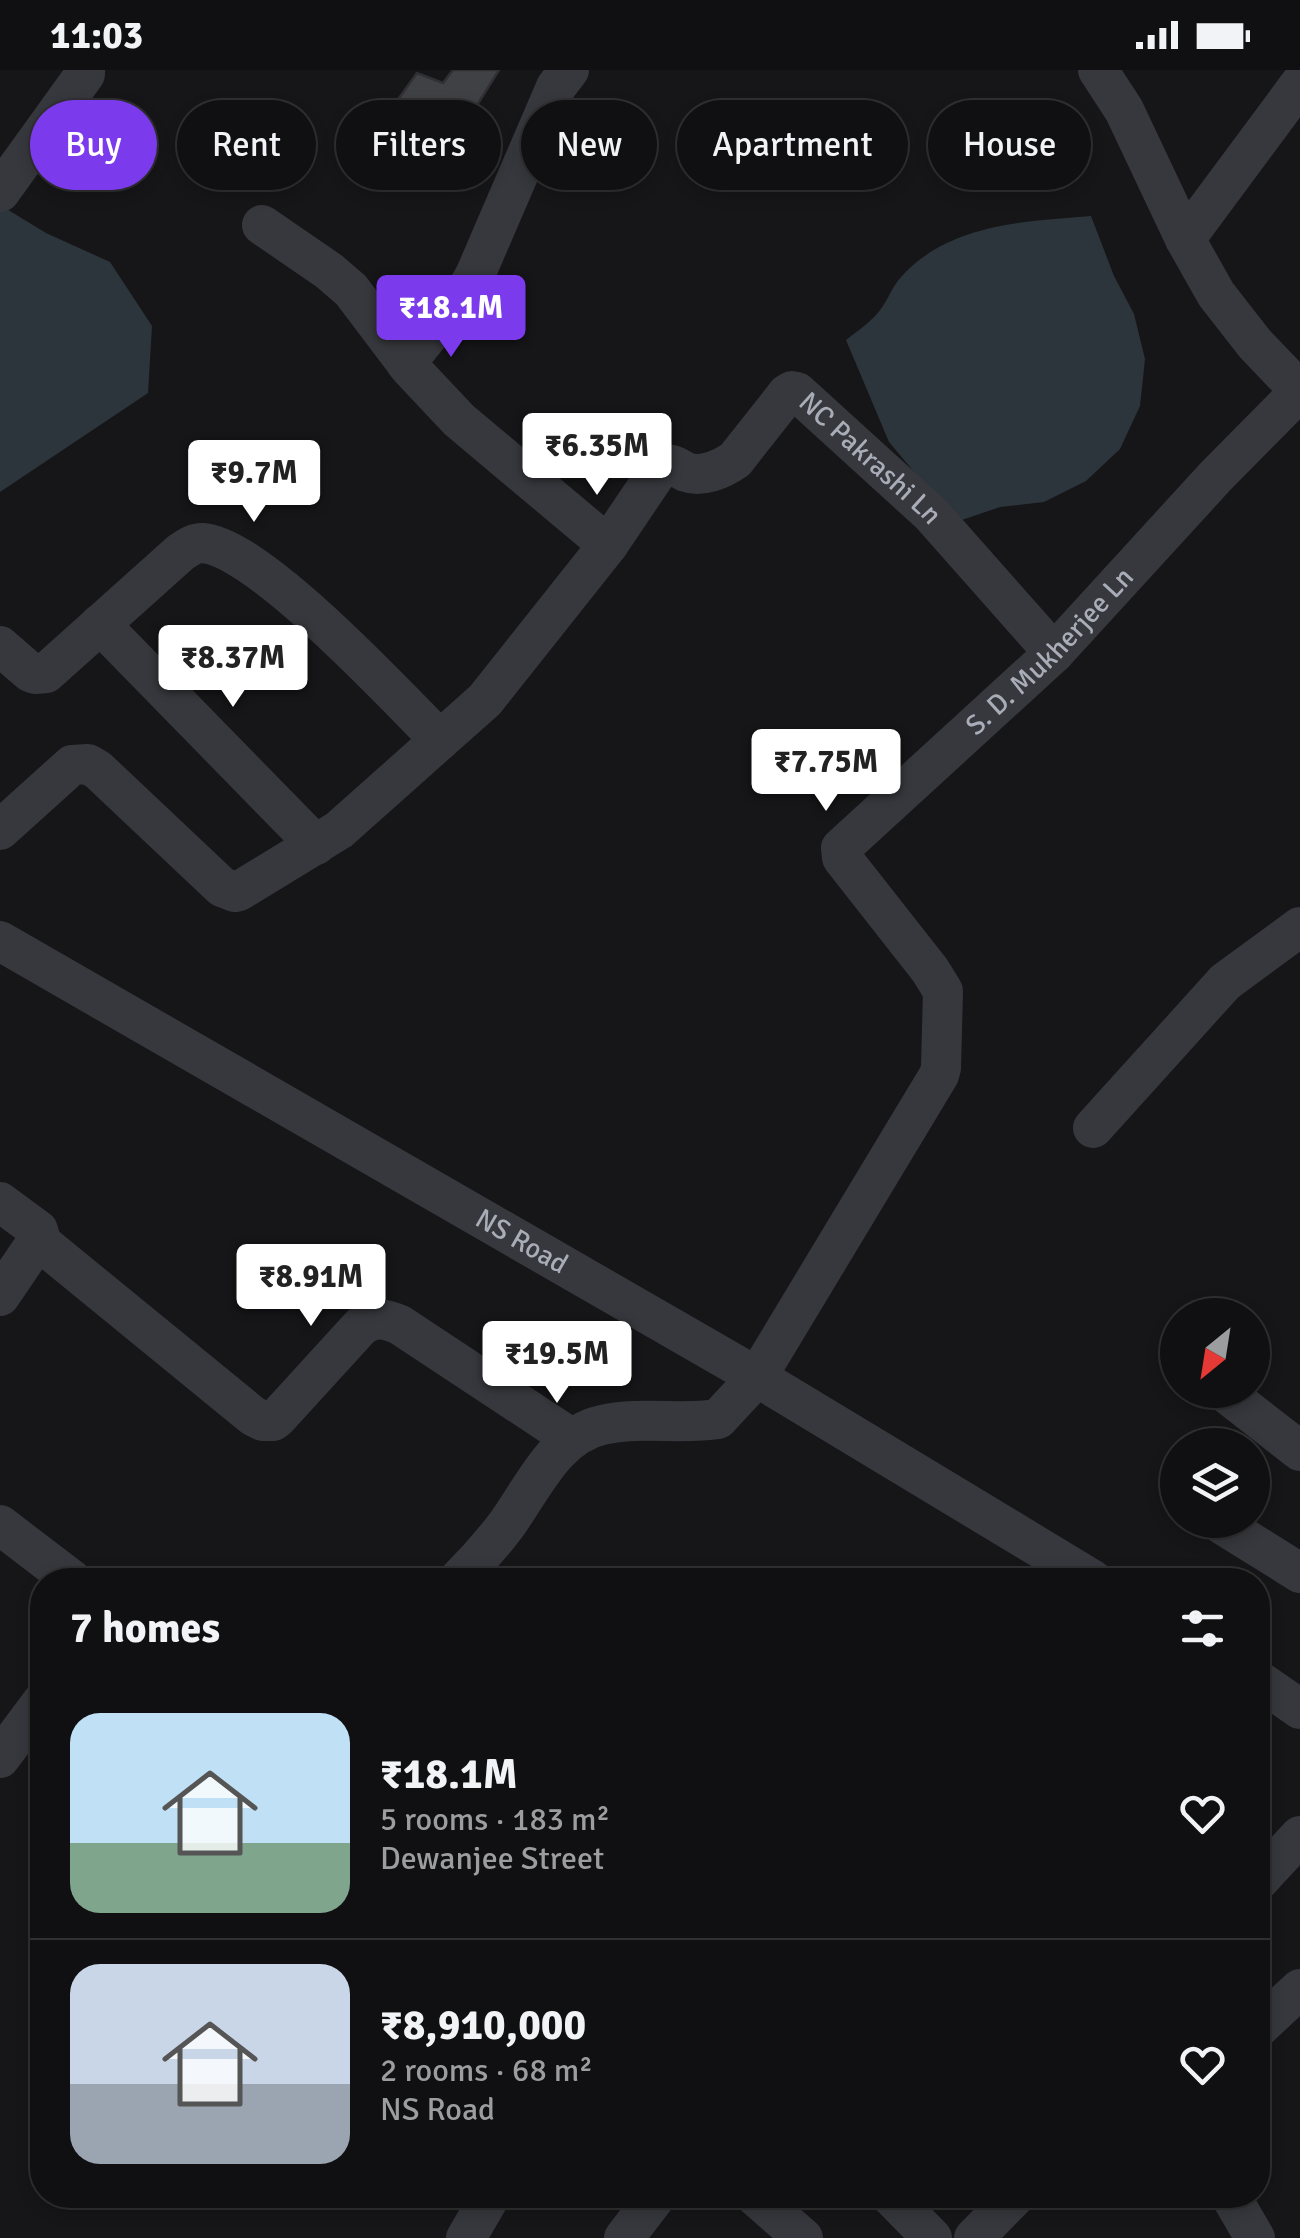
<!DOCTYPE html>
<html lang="en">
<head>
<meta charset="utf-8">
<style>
	:root { --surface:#101012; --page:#19191b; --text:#f1f3f6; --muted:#9c9d9f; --line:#303032; --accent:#7c3aed }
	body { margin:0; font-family:Signika,sans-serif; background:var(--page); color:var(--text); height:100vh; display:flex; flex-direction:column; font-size:38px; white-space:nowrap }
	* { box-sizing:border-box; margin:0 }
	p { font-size:32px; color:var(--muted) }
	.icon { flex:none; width:55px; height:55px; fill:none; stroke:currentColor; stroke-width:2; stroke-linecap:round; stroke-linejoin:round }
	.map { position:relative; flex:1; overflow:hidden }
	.sheet { position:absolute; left:30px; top:1498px; width:1240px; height:640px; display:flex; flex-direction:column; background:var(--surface); border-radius:40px; box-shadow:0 5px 15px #0003,0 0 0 2px var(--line) }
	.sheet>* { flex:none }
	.guide { position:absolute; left:30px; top:30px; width:1240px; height:90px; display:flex; gap:20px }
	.needle { width:65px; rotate:210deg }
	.fabs { position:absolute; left:1160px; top:1228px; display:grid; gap:20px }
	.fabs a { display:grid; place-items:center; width:110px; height:110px; border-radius:50%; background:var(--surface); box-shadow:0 5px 15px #0003,0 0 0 2px var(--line); font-size:50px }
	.price { position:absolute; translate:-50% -85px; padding:0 22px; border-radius:10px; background:#fff; color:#222; font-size:32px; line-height:65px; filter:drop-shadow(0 2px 5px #0008) }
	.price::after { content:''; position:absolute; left:50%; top:60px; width:30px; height:22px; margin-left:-15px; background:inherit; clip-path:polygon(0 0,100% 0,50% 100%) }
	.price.selected { background:var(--accent); color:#fff }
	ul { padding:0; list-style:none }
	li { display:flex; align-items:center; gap:30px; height:250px; padding:0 40px }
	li+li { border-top:2px solid var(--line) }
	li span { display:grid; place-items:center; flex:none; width:280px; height:200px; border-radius:30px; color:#555 }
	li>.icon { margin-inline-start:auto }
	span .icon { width:120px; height:120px; fill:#fffc; stroke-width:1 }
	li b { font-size:42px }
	h2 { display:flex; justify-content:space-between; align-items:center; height:120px; padding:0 40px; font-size:42px }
	.chip { padding:0 35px; border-radius:45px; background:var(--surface); box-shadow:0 5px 15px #0003,0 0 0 2px var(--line); font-size:35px; line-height:90px }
	.chip.selected { background:var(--accent); color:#fff }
	.status { display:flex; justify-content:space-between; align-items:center; height:70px; padding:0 50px; background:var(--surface); direction:ltr }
	.status svg { height:28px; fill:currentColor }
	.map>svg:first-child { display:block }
</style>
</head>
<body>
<div class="status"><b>11:03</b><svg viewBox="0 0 49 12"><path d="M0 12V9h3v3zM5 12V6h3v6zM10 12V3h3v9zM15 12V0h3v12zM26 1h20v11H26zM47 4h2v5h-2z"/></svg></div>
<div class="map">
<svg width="1300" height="2168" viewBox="0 0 1300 2168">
	<rect width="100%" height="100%" fill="#161618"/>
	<g fill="#2c353c">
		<path d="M 0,135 L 46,163 L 110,192 L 152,256 L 148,323 L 0,422 Z"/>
		<path d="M 1091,146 L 1114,206 L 1134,244 L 1145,289 L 1140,336 L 1120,379 L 1086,411 L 1044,432 L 1000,437 L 956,452 L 889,372 L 846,270 C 856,262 868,254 876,245 C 887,234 891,217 902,206 C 949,154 1026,151 1091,146 Z"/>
	</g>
	<path fill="#404145" stroke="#303034" stroke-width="2.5" d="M 453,0 L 499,0 L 427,115 L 366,74 L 417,3 L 443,13 Z"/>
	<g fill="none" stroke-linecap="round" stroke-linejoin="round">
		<g stroke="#37383d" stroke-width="40">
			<path d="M 1098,0 L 1124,40 L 1185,169 L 1216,224 L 1255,274 L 1300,321"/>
			<path d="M 0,122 L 85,4 L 85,0"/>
			<path d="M 262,155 L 329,201 L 351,220 L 410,298 L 459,350 L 608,475"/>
			<path d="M 1185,169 L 1300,14"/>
			<path d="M 406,293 L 470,214 L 476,203 L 556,17 L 569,0"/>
			<path d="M 100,554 L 316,775"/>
			<path d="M 0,576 L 30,602 L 35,604 L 46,603 L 181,482 C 189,477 194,473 202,473 C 258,476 397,627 440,670"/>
			<path id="s1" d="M 0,760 L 72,695 L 88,694 L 98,700 L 222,817 L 235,822 L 239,821 L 339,760 L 485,630 L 608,475 L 662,395 C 674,393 676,397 686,402 C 702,408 722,399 735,390 L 787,324 L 792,321 L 797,322 L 931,444 L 1054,583"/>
			<path id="s2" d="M 0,871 L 757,1307 L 1093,1510"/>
			<path d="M 1093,1058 L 1225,912 L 1300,857"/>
			<path d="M 0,1132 L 38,1160 L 40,1167 L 0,1226"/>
			<path d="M 39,1171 L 253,1346 L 263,1351 L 273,1351 L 277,1348 L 361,1256 C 375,1246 386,1249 400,1255 L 571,1368"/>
			<path d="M 1222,1320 L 1300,1381"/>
			<path d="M 0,1455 L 72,1510"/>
			<path d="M 1223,1455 L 1300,1503"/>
			<path id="s3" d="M 458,1510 C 474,1494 490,1476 504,1458 C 532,1421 553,1366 602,1355 C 641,1346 680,1355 718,1349 L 757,1307 L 939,1005 L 941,998 L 943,921 L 930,900 L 842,788 L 841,778 L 1054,583 L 1216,406 L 1300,321"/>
			<path d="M 1258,1610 L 1300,1639"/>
			<path d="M 0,1688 L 42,1632"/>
			<path d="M 1258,1811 L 1300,1766"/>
			<path d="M 1258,1958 L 1300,1919"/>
			<path d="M 754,2125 L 803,2168"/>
			<path d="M 890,2125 L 932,2168"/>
			<path d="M 1230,2125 L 1255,2168"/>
			<path d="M 466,2168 L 491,2125"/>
			<path d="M 624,2168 L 657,2125"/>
			<path d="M 974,2168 L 1016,2125"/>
		</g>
	</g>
	<g text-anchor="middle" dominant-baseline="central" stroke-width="9" stroke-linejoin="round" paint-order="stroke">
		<g font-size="28" fill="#a8adb8" stroke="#111113">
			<text stroke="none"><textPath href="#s1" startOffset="1192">NC Pakrashi Ln</textPath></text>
			<text stroke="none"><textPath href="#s3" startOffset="1290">S. D. Mukherjee Ln</textPath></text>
			<text stroke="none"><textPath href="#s2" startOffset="602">NS Road</textPath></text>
		</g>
	</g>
</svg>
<div class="fabs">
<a><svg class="needle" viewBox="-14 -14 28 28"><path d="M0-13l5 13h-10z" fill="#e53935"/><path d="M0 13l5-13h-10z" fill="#9c9d9f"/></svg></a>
<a><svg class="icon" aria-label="layers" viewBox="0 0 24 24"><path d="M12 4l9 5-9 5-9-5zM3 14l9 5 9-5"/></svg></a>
</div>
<b class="price selected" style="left:451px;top:290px">₹18.1M</b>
<b class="price" style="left:597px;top:428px">₹6.35M</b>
<b class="price" style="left:254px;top:455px">₹9.7M</b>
<b class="price" style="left:233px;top:640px">₹8.37M</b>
<b class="price" style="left:826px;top:744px">₹7.75M</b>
<b class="price" style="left:311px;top:1259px">₹8.91M</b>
<b class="price" style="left:557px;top:1336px">₹19.5M</b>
<div class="guide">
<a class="chip selected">Buy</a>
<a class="chip">Rent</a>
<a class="chip">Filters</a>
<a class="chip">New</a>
<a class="chip">Apartment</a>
<a class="chip">House</a>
</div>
<section class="sheet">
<h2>7 homes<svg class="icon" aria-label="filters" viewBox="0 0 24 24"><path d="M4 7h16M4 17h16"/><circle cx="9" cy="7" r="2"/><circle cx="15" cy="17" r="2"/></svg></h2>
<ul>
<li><span style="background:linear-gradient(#bfe0f5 65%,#7fa58c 0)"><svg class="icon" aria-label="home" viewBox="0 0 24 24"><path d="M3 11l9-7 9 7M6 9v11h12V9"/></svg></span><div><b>₹18.1M</b><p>5 rooms · 183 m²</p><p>Dewanjee Street</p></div><svg class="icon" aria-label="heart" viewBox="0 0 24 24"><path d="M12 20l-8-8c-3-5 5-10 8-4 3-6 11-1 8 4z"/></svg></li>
<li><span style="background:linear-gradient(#c9d6e8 60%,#9aa5b1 0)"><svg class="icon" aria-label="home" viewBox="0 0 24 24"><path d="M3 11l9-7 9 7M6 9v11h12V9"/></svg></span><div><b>₹8,910,000</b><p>2 rooms · 68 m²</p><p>NS Road</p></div><svg class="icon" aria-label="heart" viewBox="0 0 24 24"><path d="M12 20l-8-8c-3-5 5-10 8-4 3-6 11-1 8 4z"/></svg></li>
</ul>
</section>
</div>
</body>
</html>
